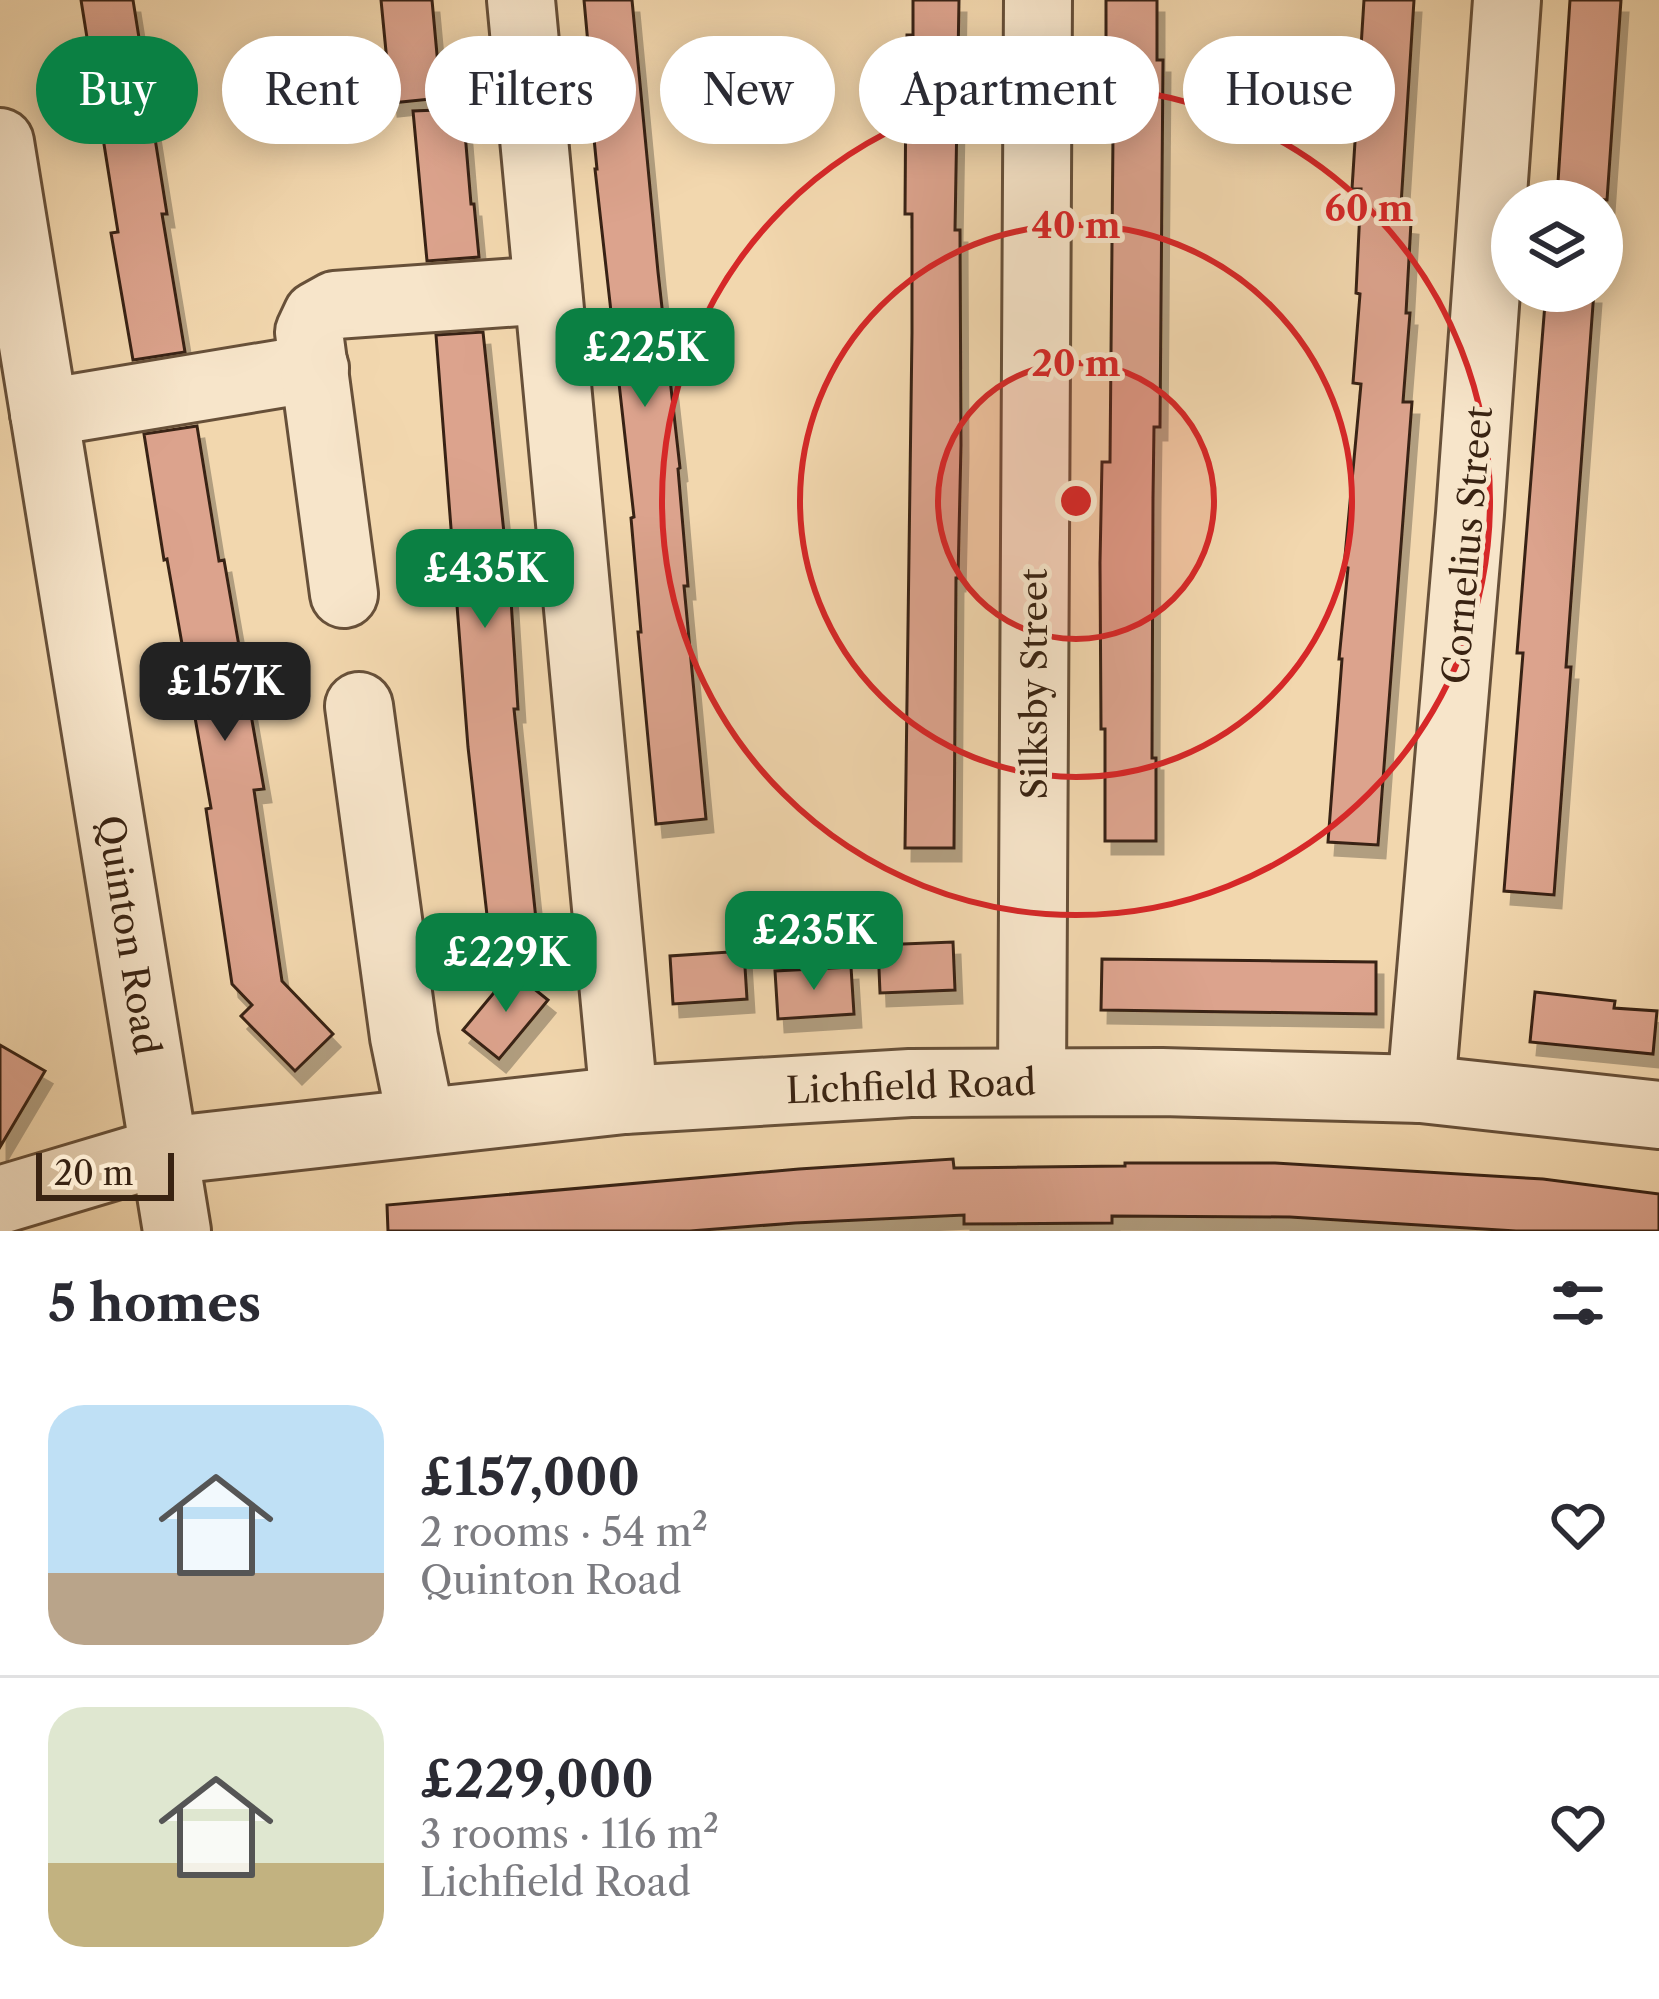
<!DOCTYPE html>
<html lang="en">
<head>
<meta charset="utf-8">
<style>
	:root { --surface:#fff; --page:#f2f2f3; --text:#2b2b33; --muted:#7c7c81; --line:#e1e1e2; --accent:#0b8043 }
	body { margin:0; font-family:"Libre Caslon Text",serif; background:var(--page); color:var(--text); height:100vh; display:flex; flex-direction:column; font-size:45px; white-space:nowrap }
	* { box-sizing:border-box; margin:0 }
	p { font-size:39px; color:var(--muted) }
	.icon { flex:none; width:66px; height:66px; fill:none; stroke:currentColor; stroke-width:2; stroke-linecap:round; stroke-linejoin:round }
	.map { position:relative; height:1231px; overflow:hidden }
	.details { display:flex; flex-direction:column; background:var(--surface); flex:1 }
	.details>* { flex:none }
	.top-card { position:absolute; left:36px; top:36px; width:1587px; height:108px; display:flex; gap:24px }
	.tools { position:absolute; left:1491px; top:180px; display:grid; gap:24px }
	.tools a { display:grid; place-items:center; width:132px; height:132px; border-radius:50%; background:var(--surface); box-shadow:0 6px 30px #0003; font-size:60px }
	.scale { position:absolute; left:36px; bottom:30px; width:138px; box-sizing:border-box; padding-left:12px; border:6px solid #392312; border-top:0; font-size:33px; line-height:42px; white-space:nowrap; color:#392312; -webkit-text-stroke:9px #f7e5ca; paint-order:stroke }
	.price { position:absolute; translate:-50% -102px; padding:0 27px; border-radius:24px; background:var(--accent); color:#fff; font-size:39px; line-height:78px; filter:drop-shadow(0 3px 6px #0008) }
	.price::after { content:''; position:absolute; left:50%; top:72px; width:36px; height:27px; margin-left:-18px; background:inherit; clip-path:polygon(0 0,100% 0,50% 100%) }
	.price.active { background:#222; color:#fff }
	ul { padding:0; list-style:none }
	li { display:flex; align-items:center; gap:36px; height:300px; padding:0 48px }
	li+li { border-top:3px solid var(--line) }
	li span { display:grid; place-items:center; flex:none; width:336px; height:240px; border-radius:36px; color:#555 }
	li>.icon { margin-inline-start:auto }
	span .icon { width:144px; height:144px; fill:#fffc; stroke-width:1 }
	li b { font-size:51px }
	h2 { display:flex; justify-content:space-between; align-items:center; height:144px; padding:0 48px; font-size:51px }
	.pill { padding:0 42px; border-radius:54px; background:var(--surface); box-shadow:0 6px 30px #0003; font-size:42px; line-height:108px }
	.pill.active { background:var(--accent); color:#fff }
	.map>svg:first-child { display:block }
</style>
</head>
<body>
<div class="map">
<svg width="1659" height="1231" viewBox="0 0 1659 1231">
	<defs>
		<filter id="shadow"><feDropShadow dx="7" dy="13" stdDeviation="0" flood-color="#0004"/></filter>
	</defs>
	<rect width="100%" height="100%" fill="#f2d7ae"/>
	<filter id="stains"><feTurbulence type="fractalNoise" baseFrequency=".00167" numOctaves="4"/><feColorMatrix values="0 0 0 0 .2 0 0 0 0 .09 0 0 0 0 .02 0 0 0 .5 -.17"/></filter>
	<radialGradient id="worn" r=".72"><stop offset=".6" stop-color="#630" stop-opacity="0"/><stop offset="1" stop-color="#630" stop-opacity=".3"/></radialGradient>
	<g fill="#dca38d" stroke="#392312" stroke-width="3" filter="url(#shadow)">
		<path d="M 81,0 L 133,0 L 167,214 L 162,214 L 185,352 L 133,360 L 111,233 L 118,232 Z"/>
		<path d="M 381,0 L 432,0 L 441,98 L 391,103 Z"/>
		<path d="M 584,0 L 632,0 L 658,272 L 680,468 L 678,469 L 688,586 L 684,586 L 706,819 L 656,824 L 638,632 L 641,632 L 631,518 L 634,517 L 595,169 L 597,169 L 587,67 L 590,66 Z"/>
		<path d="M 913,0 L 959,0 L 955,230 L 960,230 L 961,445 L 958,578 L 956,578 L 954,848 L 905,848 L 912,333 L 912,214 L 905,214 L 906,71 L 907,35 L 913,35 Z"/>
		<path d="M 1106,0 L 1157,0 L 1157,60 L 1163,60 L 1160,427 L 1154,427 L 1153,498 L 1152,758 L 1156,758 L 1156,841 L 1105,841 L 1105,729 L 1101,729 L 1100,563 L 1102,462 L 1110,462 L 1113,135 L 1113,45 L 1106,45 Z"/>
		<path d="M 1364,0 L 1414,0 L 1400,221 L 1411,222 L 1406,313 L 1410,313 L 1403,402 L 1412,402 L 1378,845 L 1328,842 L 1342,659 L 1339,659 L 1348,568 L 1344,567 L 1361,384 L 1353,383 L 1360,294 L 1356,293 L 1361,189 L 1352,189 Z"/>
		<path d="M 1570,0 L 1621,0 L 1607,200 L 1557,197 Z"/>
		<path d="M 463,109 L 471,204 L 474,204 L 479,257 L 427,261 L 413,111 Z"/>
		<path d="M 1546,291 L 1594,291 L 1566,667 L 1571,667 L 1554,895 L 1504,891 L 1523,653 L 1517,653 Z"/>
		<path d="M 483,332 L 511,600 L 518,709 L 514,709 L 537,929 L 489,933 L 468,747 L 436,335 Z"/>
		<path d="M 197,426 L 219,561 L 224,560 L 264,789 L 254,790 L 282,981 L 333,1034 L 295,1071 L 241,1016 L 252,1005 L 232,984 L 206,809 L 211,808 L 167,559 L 164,560 L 144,434 Z"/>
		<path d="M 953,942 L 955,990 L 880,993 L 878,945 Z"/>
		<path d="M 744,951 L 747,999 L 673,1004 L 670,956 Z"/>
		<path d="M 1102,959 L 1376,962 L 1376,1014 L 1101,1010 Z"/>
		<path d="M 851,967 L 854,1014 L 778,1019 L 775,971 Z"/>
		<path d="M 512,971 L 548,1000 L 499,1059 L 463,1030 Z"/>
		<path d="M 1535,992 L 1615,1001 L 1614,1008 L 1657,1011 L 1653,1054 L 1530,1042 Z"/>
		<path d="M 0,1045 L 45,1071 L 0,1147 Z"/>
		<path d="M 953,1159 L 954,1168 L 1125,1166 L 1125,1163 L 1275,1163 L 1543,1179 L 1659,1194 L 1659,1231 L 1516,1231 L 1290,1217 L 1112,1216 L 1112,1223 L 964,1224 L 964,1215 L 795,1223 L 690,1231 L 388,1231 L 387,1205 L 799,1169 Z"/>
	</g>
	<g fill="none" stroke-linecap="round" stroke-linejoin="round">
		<defs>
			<g id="minor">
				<path d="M 521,0 L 624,1100"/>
				<path d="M 0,142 L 177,1231"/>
				<path d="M 44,413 L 315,368"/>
				<path d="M 344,594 L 309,332 L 317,315 L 335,305 L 548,290"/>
				<path d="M 359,706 L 404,1037 L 421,1120"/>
				<path d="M 1032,1080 L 1038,0"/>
				<path d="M 1421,1089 L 1470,514 L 1507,0"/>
				<path d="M 0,1200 L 164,1151 L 624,1100 L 910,1083 L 1162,1082 L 1421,1089 L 1659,1115"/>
			</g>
		</defs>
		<use href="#minor" stroke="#675039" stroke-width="72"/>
		<use href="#minor" stroke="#f7e5ca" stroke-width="66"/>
	</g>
	<circle cx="1076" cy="501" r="138" fill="#d62828" fill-opacity=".12"/>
	<g fill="none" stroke="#d62828" stroke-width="6">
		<circle cx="1076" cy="501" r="138"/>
		<circle cx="1076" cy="501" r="276"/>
		<circle cx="1076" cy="501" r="414"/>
	</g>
	<g text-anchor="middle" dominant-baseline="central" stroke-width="10" stroke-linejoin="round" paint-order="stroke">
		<g font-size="36" fill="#392312" stroke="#f7e5ca">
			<text transform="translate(1467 545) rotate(-85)">Cornelius Street</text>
			<text transform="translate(1034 684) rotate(-90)">Silksby Street</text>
			<text transform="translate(129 935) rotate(81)">Quinton Road</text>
			<text transform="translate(911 1086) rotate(-2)">Lichfield Road</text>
		</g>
	</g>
	<circle cx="1076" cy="501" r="18" fill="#d62828" stroke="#f7e5ca" stroke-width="6"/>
	<g font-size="36" text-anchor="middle" font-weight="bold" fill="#d62828" stroke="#f7e5ca" stroke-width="10" stroke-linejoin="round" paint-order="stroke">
		<text x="1369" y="221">60 m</text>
		<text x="1076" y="238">40 m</text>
		<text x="1076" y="376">20 m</text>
	</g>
	<rect width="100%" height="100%" filter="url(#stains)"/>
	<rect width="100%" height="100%" fill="url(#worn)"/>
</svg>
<div class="tools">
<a><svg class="icon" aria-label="layers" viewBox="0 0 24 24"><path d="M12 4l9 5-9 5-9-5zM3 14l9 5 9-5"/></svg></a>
</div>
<div class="scale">20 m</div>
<b class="price" style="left:645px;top:410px">£225K</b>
<b class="price" style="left:485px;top:631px">£435K</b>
<b class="price active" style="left:225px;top:744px">£157K</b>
<b class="price" style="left:814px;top:993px">£235K</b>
<b class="price" style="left:506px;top:1015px">£229K</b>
<div class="top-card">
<a class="pill active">Buy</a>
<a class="pill">Rent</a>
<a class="pill">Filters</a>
<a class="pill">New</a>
<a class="pill">Apartment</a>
<a class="pill">House</a>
</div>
</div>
<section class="details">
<h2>5 homes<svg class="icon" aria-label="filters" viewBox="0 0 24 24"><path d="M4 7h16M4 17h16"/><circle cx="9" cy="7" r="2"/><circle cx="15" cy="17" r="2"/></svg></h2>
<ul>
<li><span style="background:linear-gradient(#bfe0f5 70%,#b9a48a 0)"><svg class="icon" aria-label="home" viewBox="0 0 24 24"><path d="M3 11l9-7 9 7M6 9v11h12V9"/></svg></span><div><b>£157,000</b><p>2 rooms · 54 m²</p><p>Quinton Road</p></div><svg class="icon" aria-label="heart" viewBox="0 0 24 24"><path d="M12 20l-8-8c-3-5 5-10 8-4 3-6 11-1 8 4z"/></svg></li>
<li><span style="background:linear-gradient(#dfe7d0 65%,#c2b280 0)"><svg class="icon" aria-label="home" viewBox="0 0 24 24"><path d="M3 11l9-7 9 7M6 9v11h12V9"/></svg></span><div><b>£229,000</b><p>3 rooms · 116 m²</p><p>Lichfield Road</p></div><svg class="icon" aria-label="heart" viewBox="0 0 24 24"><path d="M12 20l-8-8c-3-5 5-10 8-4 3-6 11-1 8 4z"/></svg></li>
</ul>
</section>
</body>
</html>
